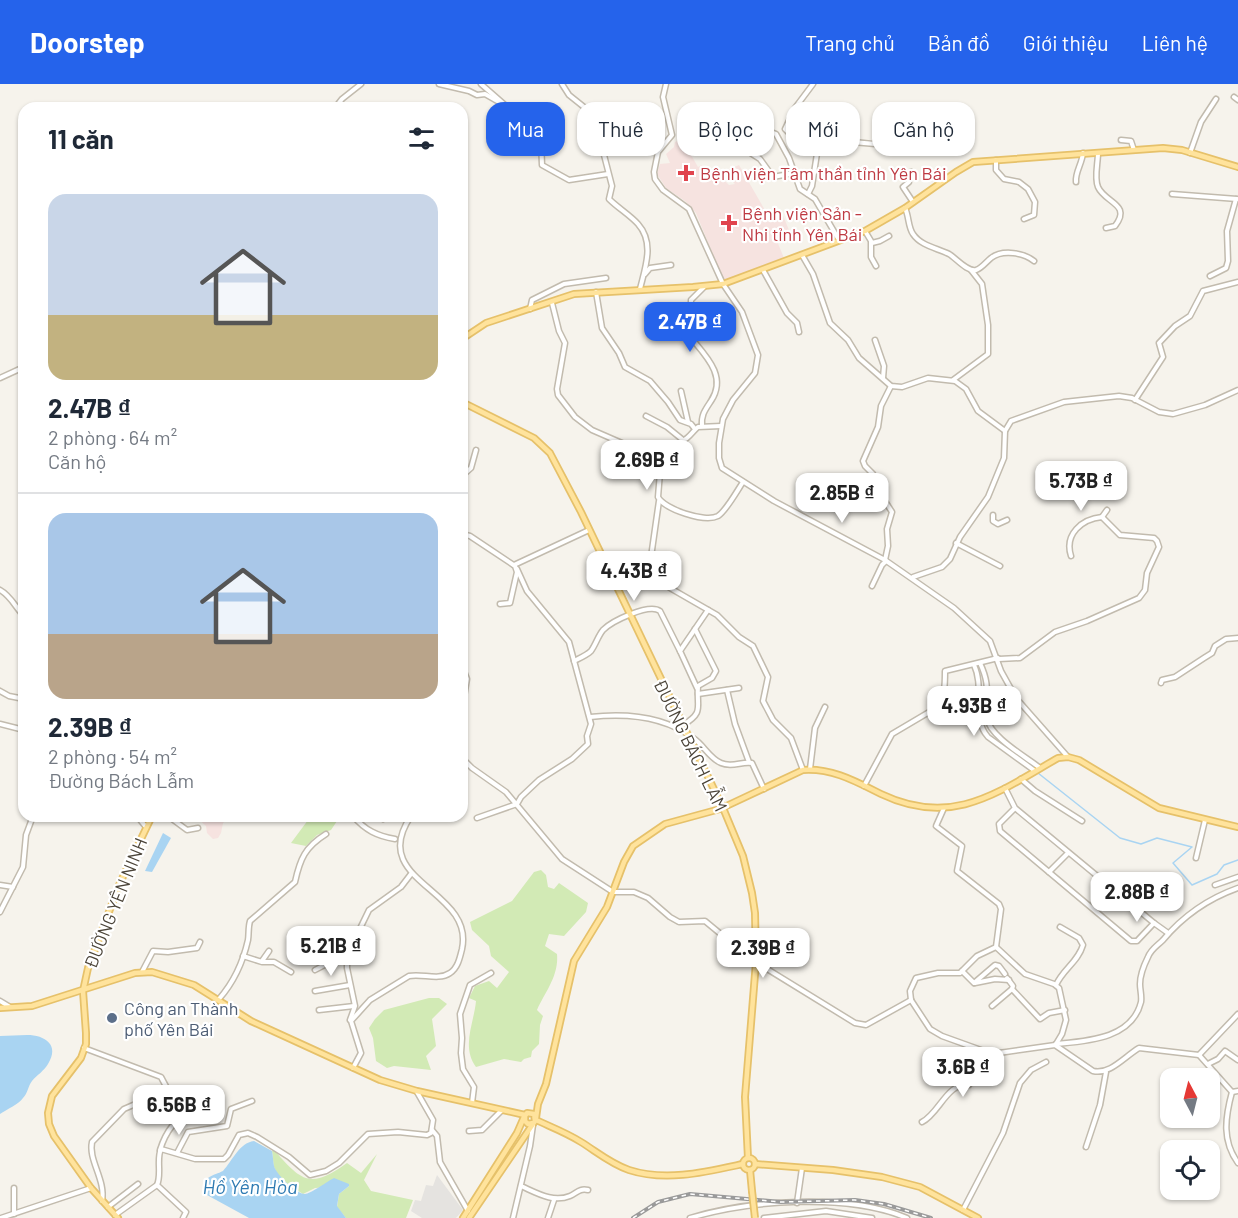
<!DOCTYPE html>
<html lang="vi">
<head>
<meta charset="utf-8">
<style>
	:root { --surface:#fff; --page:#f2f2f3; --text:#1f2937; --muted:#747a83; --line:#e0e1e3; --accent:#2563eb }
	body { margin:0; font-family:Barlow,sans-serif; background:var(--page); color:var(--text); height:100vh; display:flex; flex-direction:column; font-size:22px; white-space:nowrap }
	* { box-sizing:border-box; margin:0 }
	p { font-size:20px; color:var(--muted) }
	.icon { flex:none; width:33px; height:33px; fill:none; stroke:currentColor; stroke-width:2; stroke-linecap:round; stroke-linejoin:round }
	.map { position:relative; flex:1; overflow:hidden }
	.sheet { position:absolute; left:18px; top:18px; width:450px; height:720px; display:flex; flex-direction:column; background:var(--surface); border-radius:18px; box-shadow:0 2px 4px #0004 }
	.sheet>* { flex:none }
	.top-card { position:absolute; left:486px; top:18px; width:570px; height:54px; display:flex; gap:12px }
	.needle { width:39px; rotate:353deg }
	.controls { position:absolute; left:1160px; top:984px; display:grid; gap:12px }
	.controls a { display:grid; place-items:center; width:60px; height:60px; border-radius:12px; background:var(--surface); box-shadow:0 2px 4px #0004; font-size:30px }
	.price { position:absolute; translate:-50% -51px; padding:0 14px; border-radius:12px; background:#fff; color:#222; font-size:20px; line-height:39px; filter:drop-shadow(0 2px 3px #0008) }
	.price::after { content:''; position:absolute; left:50%; top:36px; width:18px; height:14px; margin-left:-9px; background:inherit; clip-path:polygon(0 0,100% 0,50% 100%) }
	.price.on { background:var(--accent); color:#fff }
	ul { padding:0; list-style:none }
	li { display:grid; align-content:center; gap:12px; height:318px; padding:0 30px }
	li+li { border-top:2px solid var(--line) }
	li span { display:grid; place-items:center; height:186px; border-radius:18px; color:#555 }
	li>.icon { margin-inline-start:auto }
	span .icon { width:108px; height:108px; fill:#fffc; stroke-width:1 }
	li b { font-size:26px }
	h2 { display:flex; justify-content:space-between; align-items:center; height:72px; padding:0 30px; font-size:26px }
	.tag { padding:0 21px; border-radius:18px; background:var(--surface); box-shadow:0 2px 4px #0004; font-size:21px; line-height:54px }
	.tag.on { background:var(--accent); color:#fff }
	header { display:flex; align-items:center; gap:36px; box-sizing:border-box; height:84px; padding:0 30px; background:var(--accent); color:#fff }
	header strong { font-size:28px }
	nav { display:flex; gap:33px; margin-inline-start:auto; font-size:21px }
	.map>svg:first-child { display:block }
</style>
</head>
<body>
<header>
<strong>Doorstep</strong>
<nav><a>Trang chủ</a><a>Bản đồ</a><a>Giới thiệu</a><a>Liên hệ</a></nav>
</header>
<div class="map">
<svg width="1238" height="1134" viewBox="0 0 1238 1134">
	<rect width="100%" height="100%" fill="#f6f3ec"/>
	<g fill="#f6e3e0">
		<path d="M 682,55 L 698,83 L 702,81 L 705,87 L 720,92 L 729,101 L 735,100 L 723,88 L 739,81 L 766,128 L 782,129 L 791,151 L 777,157 L 784,174 L 728,196 L 723,195 L 696,129 L 685,117 L 666,104 L 657,90 L 660,80 L 670,79 L 666,70 L 674,63 L 675,58 Z"/>
		<path d="M 195,732 L 230,732 L 223,739 L 221,749 L 218,754 L 213,755 L 207,749 L 206,742 Z"/>
	</g>
	<g fill="#d2eab5">
		<path d="M 311,732 L 335,732 L 339,734 L 331,746 L 317,751 L 306,762 L 291,759 Z"/>
		<path d="M 541,786 L 546,791 L 548,803 L 554,805 L 559,799 L 588,819 L 586,828 L 564,852 L 549,850 L 545,862 L 557,870 C 559,892 545,908 537,926 L 543,932 L 540,941 L 539,960 L 532,967 L 531,973 L 524,975 L 521,978 L 504,975 L 476,983 C 461,963 474,939 476,917 L 469,914 L 475,902 L 489,897 L 497,904 L 509,888 L 491,872 L 489,862 L 472,846 L 470,838 L 512,817 L 534,788 Z"/>
		<path d="M 429,914 L 439,914 L 447,920 L 432,935 L 436,962 L 426,972 L 431,986 L 394,982 L 387,984 L 376,977 L 373,954 L 369,944 L 375,935 L 384,926 Z"/>
		<path d="M 272,1067 L 275,1067 C 302,1098 311,1105 347,1079 L 361,1089 L 377,1070 L 364,1096 L 371,1107 L 413,1116 L 406,1134 L 346,1134 L 337,1123 L 339,1110 L 349,1102 L 315,1104 L 303,1110 C 293,1104 278,1095 274,1083 C 273,1078 273,1072 272,1067 Z"/>
	</g>
	<path fill="#e5e3e0" d="M 437,1091 L 463,1126 L 456,1134 L 422,1134 L 411,1127 L 415,1116 L 421,1117 L 426,1101 L 433,1102 Z"/>
	<g fill="#a9d4f2">
		<path d="M 163,749 L 171,754 L 152,788 L 145,787 Z"/>
		<path d="M 27,951 C 45,951 60,961 48,980 C 44,987 37,991 32,997 C 28,1002 28,1009 23,1014 C 18,1021 7,1025 0,1030 L 0,952 Z"/>
		<path d="M 254,1057 L 272,1067 C 273,1072 273,1077 274,1082 C 276,1090 296,1110 305,1110 C 310,1110 328,1097 334,1094 L 349,1100 L 349,1102 L 339,1110 L 337,1122 L 346,1134 L 249,1134 L 207,1111 L 203,1105 C 205,1091 213,1092 223,1087 C 233,1076 239,1059 254,1057 Z"/>
	</g>
	<g fill="none" stroke-linecap="round" stroke-linejoin="round">
		<g stroke="#a9d4f2" stroke-width="1.5">
			<path d="M 984,620 C 983,637 987,647 1000,656"/>
			<path d="M 1011,665 L 1026,678"/>
			<path d="M 1038,689 L 1120,754 L 1141,760 L 1157,754 L 1192,763 L 1173,779 L 1192,801 L 1217,790 L 1224,781 L 1238,776"/>
		</g>
		<defs>
			<g id="minor">
				<path d="M 439,0 L 469,7 L 477,11 L 485,10 L 499,18"/>
				<path d="M 481,0 L 513,28 L 529,51 L 541,56 L 542,81 L 569,96 L 608,90"/>
				<path d="M 562,0 L 569,11 L 584,23 L 603,46 L 604,71 L 612,102 L 609,115 C 618,124 630,131 638,140 C 655,159 645,184 640,205"/>
				<path d="M 666,0 L 663,13 L 672,51 L 658,68 L 654,88 L 655,95 L 663,106 L 689,125 L 723,200 L 742,228 L 758,271 L 755,289 L 733,316 L 723,335 L 719,359 L 719,374 L 722,384 L 774,417 L 885,476 L 954,524 L 990,557 L 1001,587 L 1016,614 L 1068,673"/>
				<path d="M 1234,13 L 1238,16"/>
				<path d="M 335,24 L 342,15 L 361,0"/>
				<path d="M 751,40 L 776,50 L 789,74 L 800,105 L 815,115 L 839,156"/>
				<path d="M 1121,56 L 1131,57 L 1134,66"/>
				<path d="M 738,61 L 760,75 L 773,93 L 794,89"/>
				<path d="M 819,65 C 829,63 840,58 851,58 C 875,59 899,66 922,56"/>
				<path d="M 1098,69 C 1098,79 1094,94 1098,103 C 1105,119 1132,120 1115,142 L 1106,144"/>
				<path d="M 1190,69 L 1201,38 L 1216,15"/>
				<path d="M 996,76 L 996,86 L 1004,95 L 1019,98 L 1028,105 L 1035,118 L 1034,131 L 1024,135"/>
				<path d="M 911,88 L 908,91 L 909,98 L 903,103 L 913,118"/>
				<path d="M 1076,98 C 1075,88 1082,80 1083,69"/>
				<path d="M 808,110 L 812,102 L 818,63 L 794,54 L 785,45 L 795,24 L 813,0"/>
				<path d="M 1172,110 L 1237,115"/>
				<path d="M 905,124 C 909,132 908,143 913,150 C 921,162 937,164 949,170 C 956,174 967,188 976,186 C 982,184 986,178 991,174 C 1003,165 1024,169 1034,177"/>
				<path d="M 865,147 L 871,157 L 871,173 L 876,182"/>
				<path d="M 872,159 L 880,157 L 889,152"/>
				<path d="M 802,171 L 813,190 L 830,239 L 848,256 L 859,274 L 891,302 L 902,303 L 928,294 L 955,297 L 966,305 L 978,327 L 1005,347"/>
				<path d="M 763,186 L 787,229 L 797,239 L 799,248"/>
				<path d="M 645,190 L 650,184 L 671,181"/>
				<path d="M 1210,192 L 1226,184 L 1228,177 L 1227,147 L 1236,115"/>
				<path d="M 596,208 L 602,244 L 619,269 L 625,283 L 650,297 L 668,318 L 680,336 L 691,340 L 695,345"/>
				<path d="M 552,219 L 559,247 L 565,259 L 557,305 L 558,311 L 575,333 L 592,346 L 661,376"/>
				<path d="M 530,225 L 532,216 L 564,200 L 606,194"/>
				<path d="M 875,256 L 884,282 L 883,294"/>
				<path d="M 0,294 L 24,283"/>
				<path d="M 953,296 L 988,270 L 988,241 L 982,200 L 971,186"/>
				<path d="M 681,307 L 688,338"/>
				<path d="M 1135,316 L 1163,273 L 1159,259 L 1175,242 L 1190,232 L 1203,207 L 1238,198"/>
				<path d="M 646,332 L 667,343 L 683,356"/>
				<path d="M 702,342 C 701,331 705,326 711,317 C 727,293 707,273 692,255 L 690,249 L 691,216 L 704,203"/>
				<path d="M 721,342 L 698,343 C 694,346 691,351 687,354 C 677,362 667,363 661,376 L 658,413 C 664,425 705,439 718,432 C 726,427 737,407 743,398"/>
				<path d="M 462,392 L 471,384 L 476,366"/>
				<path d="M 993,431 L 993,437 L 998,440 L 1007,436"/>
				<path d="M 1102,433 L 1107,426"/>
				<path d="M 462,450 L 470,452 L 515,482 L 517,488 L 510,519 L 500,520"/>
				<path d="M 956,459 L 1000,482"/>
				<path d="M 885,476 L 888,462 L 887,445 L 892,428 L 881,411 L 873,390 L 865,382 L 863,377 L 878,343 L 881,322 L 891,302"/>
				<path d="M 514,481 L 589,446"/>
				<path d="M 609,488 L 620,479 L 639,482 L 653,491 L 670,504 L 717,531 L 739,553 L 753,562 L 768,593 L 763,617 L 773,636 L 791,654 L 803,686"/>
				<path d="M 653,490 L 651,473 L 659,417"/>
				<path d="M 913,493 L 942,483 L 950,475 L 960,453 L 988,413 L 1004,374 L 1005,347 L 1011,337 L 1064,318 L 1119,312 L 1132,314 L 1159,328 L 1173,330 L 1205,321 L 1238,306"/>
				<path d="M 872,502 L 882,481 L 886,477"/>
				<path d="M 0,506 C 11,512 15,523 24,532"/>
				<path d="M 999,575 L 1020,574 L 1055,548 L 1087,537 L 1139,514 L 1145,506 L 1147,489 L 1159,463 L 1157,457 L 1154,454 L 1120,451 L 1102,433 C 1082,435 1064,450 1071,472"/>
				<path d="M 574,577 C 580,574 587,571 591,567 C 596,560 598,552 603,546 C 612,537 649,519 660,527 L 680,567"/>
				<path d="M 980,579 C 992,605 984,611 987,634 C 989,652 1026,673 1040,684"/>
				<path d="M 974,581 C 985,604 971,634 988,653 L 1035,687"/>
				<path d="M 462,582 L 467,595 L 462,625"/>
				<path d="M 1161,599 L 1162,596 L 1175,593 L 1204,574 L 1212,569 L 1215,562 L 1226,555 L 1238,554"/>
				<path d="M 697,604 L 680,567 L 708,526"/>
				<path d="M 727,606 L 735,640 L 749,678"/>
				<path d="M 0,607 L 9,612 L 24,615"/>
				<path d="M 698,610 L 739,604"/>
				<path d="M 590,633 C 626,629 664,632 693,654 C 704,661 709,674 721,679 C 732,684 742,677 752,679 L 764,705"/>
				<path d="M 0,640 L 24,646"/>
				<path d="M 683,641 C 705,628 696,623 698,602 L 712,594 L 716,587 L 695,545"/>
				<path d="M 462,674 L 472,684 L 506,708 L 562,775 L 613,808 L 634,808 L 648,814 L 670,833 L 679,838 L 705,837 L 751,875 L 855,939 L 866,941 L 911,916"/>
				<path d="M 810,685 L 815,644 L 825,623"/>
				<path d="M 1021,695 L 1035,707 L 1082,737"/>
				<path d="M 864,702 L 892,650 L 936,624 C 945,613 945,601 945,587 L 998,574"/>
				<path d="M 1005,704 L 1015,724 L 1154,839 L 1137,857 L 1131,857 L 1000,747 L 999,740 L 1015,724"/>
				<path d="M 137,732 L 146,743"/>
				<path d="M 168,732 L 187,746 L 198,744"/>
				<path d="M 353,732 C 365,746 377,752 395,755"/>
				<path d="M 379,732 L 383,735"/>
				<path d="M 477,734 L 517,720 L 521,713 L 539,696 L 572,675 L 588,660 L 587,652 L 591,640 L 569,558 L 527,507 L 517,485"/>
				<path d="M 1196,774 L 1205,736"/>
				<path d="M 1049,788 L 1068,769"/>
				<path d="M 0,801 L 13,803"/>
				<path d="M 1215,801 L 1238,793"/>
				<path d="M 0,828 L 23,783 L 26,751 L 33,732"/>
				<path d="M 1154,839 L 1168,849"/>
				<path d="M 996,863 L 1025,890 L 1054,900 L 1059,904 L 1066,936 L 1062,950 L 1056,960"/>
				<path d="M 243,872 L 262,878 L 274,878 L 291,888"/>
				<path d="M 262,877 L 269,867"/>
				<path d="M 315,886 L 340,873 L 347,875"/>
				<path d="M 962,887 L 974,899 L 995,881 L 999,882 L 1005,890"/>
				<path d="M 142,888 L 153,867 L 168,868 L 197,864 L 200,858"/>
				<path d="M 975,899 L 995,895 L 1009,896"/>
				<path d="M 1056,901 C 1063,885 1078,878 1083,861 L 1079,854 L 1060,843"/>
				<path d="M 1012,905 L 1040,935 L 1049,929 L 1065,926"/>
				<path d="M 315,907 L 350,901"/>
				<path d="M 219,915 C 234,898 243,878 248,856 C 249,850 248,844 250,837 L 295,798 C 300,775 305,763 326,750"/>
				<path d="M 911,916 L 930,945 L 942,952 L 992,970 L 1055,961 L 1093,987 C 1110,991 1124,973 1139,964 L 1199,971 L 1232,1008 L 1238,1007"/>
				<path d="M 911,916 L 910,907 L 916,894 L 938,889 L 960,889 L 977,872 L 996,863 L 1001,825 L 999,820 L 957,787 L 962,762 L 936,742 L 944,724"/>
				<path d="M 0,917 L 10,923"/>
				<path d="M 992,922 L 1012,905 L 1013,902 L 1007,894"/>
				<path d="M 319,926 L 354,922"/>
				<path d="M 350,936 L 355,922 L 347,884 L 347,875 L 353,859 L 369,826 L 401,803 L 411,790"/>
				<path d="M 1056,960 C 1087,957 1132,955 1141,918 C 1142,912 1140,906 1140,900 C 1140,891 1144,881 1148,873 C 1151,865 1157,862 1163,856 C 1184,831 1207,815 1238,804"/>
				<path d="M 84,964 L 161,993 L 169,1008 L 168,1014 L 147,1015 L 124,1025 L 92,1058 C 88,1076 106,1096 102,1117"/>
				<path d="M 1199,971 L 1238,930"/>
				<path d="M 1208,980 L 1218,975 L 1225,967 L 1238,976"/>
				<path d="M 353,984 L 361,969 L 351,937 L 370,916 L 409,892 C 422,889 438,897 450,889 C 458,884 460,873 462,865 C 475,805 366,798 411,732"/>
				<path d="M 1232,1008 C 1225,1034 1222,1057 1238,1079"/>
				<path d="M 472,1019 L 474,1003 L 463,985 L 461,969 L 462,954 L 460,930 L 470,901 L 491,889"/>
				<path d="M 922,1038 C 939,1030 947,998 969,1001 L 975,992 L 985,967"/>
				<path d="M 432,1046 L 437,1052 L 440,1078 L 468,1127"/>
				<path d="M 469,1047 L 482,1046 L 502,1026"/>
				<path d="M 1086,1063 L 1100,1021 L 1106,988"/>
				<path d="M 160,1066 C 165,1050 174,1035 190,1029"/>
				<path d="M 177,1069 L 188,1048 L 227,1042 L 231,1025 L 252,1017"/>
				<path d="M 157,1101 L 186,1128 L 183,1134"/>
				<path d="M 521,1102 C 537,1109 553,1119 570,1112 C 577,1109 579,1104 588,1106"/>
				<path d="M 797,1119 L 802,1084"/>
				<path d="M 108,1123 L 138,1100"/>
				<path d="M 963,1126 L 1003,1049 L 1020,999 L 1031,986 L 1046,978"/>
				<path d="M 14,1130 L 14,1104"/>
				<path d="M 115,1131 L 157,1101 C 162,1090 156,1075 161,1065 L 195,1075 L 224,1075 L 228,1071 L 239,1051 L 248,1049 L 257,1053 L 289,1073 L 310,1091 L 326,1087 L 339,1079 L 368,1050 L 398,1048 L 427,1051 L 431,1049 L 433,1036 L 417,1008"/>
				<path d="M 1,1134 L 91,1104"/>
				<path d="M 513,1134 L 530,1062 L 533,1041"/>
				<path d="M 548,1134 L 554,1116"/>
				<path d="M 690,1134 C 750,1116 848,1109 907,1134"/>
				<path d="M 764,1134 L 826,1127 L 872,1134"/>
			</g>
			<g id="major">
				<path d="M 462,255 L 486,239 L 574,210 L 693,203 L 723,200 L 865,147 L 905,124 L 956,88 L 973,78 L 1163,64 L 1182,66 L 1238,83"/>
				<path d="M 462,318 L 534,354 L 550,369 L 581,428 L 723,724 L 743,772 L 752,809 L 755,829 L 756,878 L 745,1013 L 748,1074"/>
				<path d="M 0,924 L 32,922 L 135,889 L 152,888 L 194,901 L 251,937 L 380,996 L 417,1007 L 525,1031"/>
				<path d="M 536,1034 L 538,1020 L 546,1000 L 574,877 L 607,823 L 624,778 L 633,762 L 665,740 L 720,725 L 803,686 C 832,684 855,697 881,710 C 952,744 997,709 1058,674 L 1068,673 L 1079,676 L 1159,724 L 1238,743"/>
				<path d="M 536,1036 C 551,1043 567,1049 581,1058 C 597,1068 611,1080 629,1086 C 666,1098 706,1088 743,1080"/>
				<circle cx="749" cy="1080" r="6"/>
				<path d="M 755,1080 L 833,1086 L 882,1093 L 920,1103 L 978,1134"/>
				<path d="M 750,1086 L 752,1107"/>
				<path d="M 118,1134 L 91,1104 L 54,1052 L 49,1040 L 48,1029 L 52,1012 L 81,974 L 86,960 L 86,949 L 83,907 L 88,884 L 119,801 L 152,732"/>
				<path d="M 463,1134 L 517,1049 L 524,1033"/>
				<path d="M 469,1134 L 535,1037 L 534,1030 L 527,1029 L 525,1032 L 525,1037 L 528,1040 L 533,1039"/>
			</g>
		</defs>
		<use href="#minor" stroke="#c2bbae" stroke-width="7"/>
		<use href="#major" stroke="#e6c16a" stroke-width="8"/>
		<use href="#minor" stroke="#fff" stroke-width="4"/>
		<use href="#major" stroke="#ffe39c" stroke-width="4.5"/>
		<defs>
			<path id="rail" d="M 633,1134 L 658,1118 L 690,1110 L 781,1118 L 855,1116 L 884,1120 L 931,1134"/>
		</defs>
		<use href="#rail" stroke="#9a9a9a" stroke-width="4"/>
		<use href="#rail" stroke="#fff" stroke-width="1.5" stroke-dasharray="4.5" stroke-linecap="butt"/>
		<defs>
			<path id="major-bridge" d="M 752,1107 L 755,1134"/>
		</defs>
		<use href="#major-bridge" stroke="#e6c16a" stroke-width="8" stroke-linecap="butt"/>
		<use href="#major-bridge" stroke="#ffe39c" stroke-width="4.5"/>
	</g>
	<g fill="#e0444e" stroke="#fff" stroke-width="2">
		<path d="M683 80h6v6h6v6h-6v6h-6v-6h-6v-6h6z"/>
		<path d="M726 130h6v6h6v6h-6v6h-6v-6h-6v-6h6z"/>
	</g>
	<circle fill="#5c6f8a" stroke="#fff" stroke-width="2" cx="112" cy="934" r="6"/>
	<g text-anchor="middle" dominant-baseline="central" stroke-width="4.5" stroke-linejoin="round" paint-order="stroke">
		<g font-size="18" fill="#be3a42" stroke="#fff" text-anchor="start">
			<text x="700" y="89">Bệnh viện Tâm thần tỉnh Yên Bái</text>
			<text x="742" y="129">Bệnh viện Sản -<tspan x="742" dy="21">Nhi tỉnh Yên Bái</tspan></text>
		</g>
		<g font-size="18" fill="#4b4439" stroke="#fff">
			<text transform="translate(691 661) rotate(64)">ĐƯỜNG BÁCH LẪM</text>
			<text transform="translate(115 819) rotate(-68)">ĐƯỜNG YÊN NINH</text>
		</g>
		<g font-size="18" fill="#4e5e75" stroke="#fff" text-anchor="start">
			<text x="124" y="924">Công an Thành<tspan x="124" dy="21">phố Yên Bái</tspan></text>
		</g>
		<g font-size="20" font-style="italic" fill="#2e7ab2" stroke="#fff">
			<text x="250" y="1102">Hồ Yên Hòa</text>
		</g>
	</g>
</svg>
<div class="controls">
<a><svg class="needle" viewBox="-14 -14 28 28"><path d="M0-13l5 13h-10z" fill="#e53935"/><path d="M0 13l5-13h-10z" fill="#747a83"/></svg></a>
<a><svg class="icon" aria-label="locate" viewBox="0 0 24 24"><circle cx="12" cy="12" r="6"/><path d="M12 2v4M12 18v4M2 12h4M18 12h4"/></svg></a>
</div>
<b class="price on" style="left:690px;top:269px">2.47B ₫</b>
<b class="price" style="left:647px;top:407px">2.69B ₫</b>
<b class="price" style="left:1081px;top:428px">5.73B ₫</b>
<b class="price" style="left:842px;top:440px">2.85B ₫</b>
<b class="price" style="left:634px;top:518px">4.43B ₫</b>
<b class="price" style="left:974px;top:653px">4.93B ₫</b>
<b class="price" style="left:1137px;top:839px">2.88B ₫</b>
<b class="price" style="left:331px;top:893px">5.21B ₫</b>
<b class="price" style="left:763px;top:895px">2.39B ₫</b>
<b class="price" style="left:963px;top:1014px">3.6B ₫</b>
<b class="price" style="left:179px;top:1052px">6.56B ₫</b>
<div class="top-card">
<a class="tag on">Mua</a>
<a class="tag">Thuê</a>
<a class="tag">Bộ lọc</a>
<a class="tag">Mới</a>
<a class="tag">Căn hộ</a>
</div>
<section class="sheet">
<h2>11 căn<svg class="icon" aria-label="filters" viewBox="0 0 24 24"><path d="M4 7h16M4 17h16"/><circle cx="9" cy="7" r="2"/><circle cx="15" cy="17" r="2"/></svg></h2>
<ul>
<li><span style="background:linear-gradient(#c9d6e8 65%,#c2b280 0)"><svg class="icon" aria-label="home" viewBox="0 0 24 24"><path d="M3 11l9-7 9 7M6 9v11h12V9"/></svg></span><div><b>2.47B ₫</b><p>2 phòng · 64 m²</p><p>Căn hộ</p></div></li>
<li><span style="background:linear-gradient(#a9c7e8 65%,#b9a48a 0)"><svg class="icon" aria-label="home" viewBox="0 0 24 24"><path d="M3 11l9-7 9 7M6 9v11h12V9"/></svg></span><div><b>2.39B ₫</b><p>2 phòng · 54 m²</p><p>Đường Bách Lẫm</p></div></li>
</ul>
</section>
</div>
</body>
</html>
